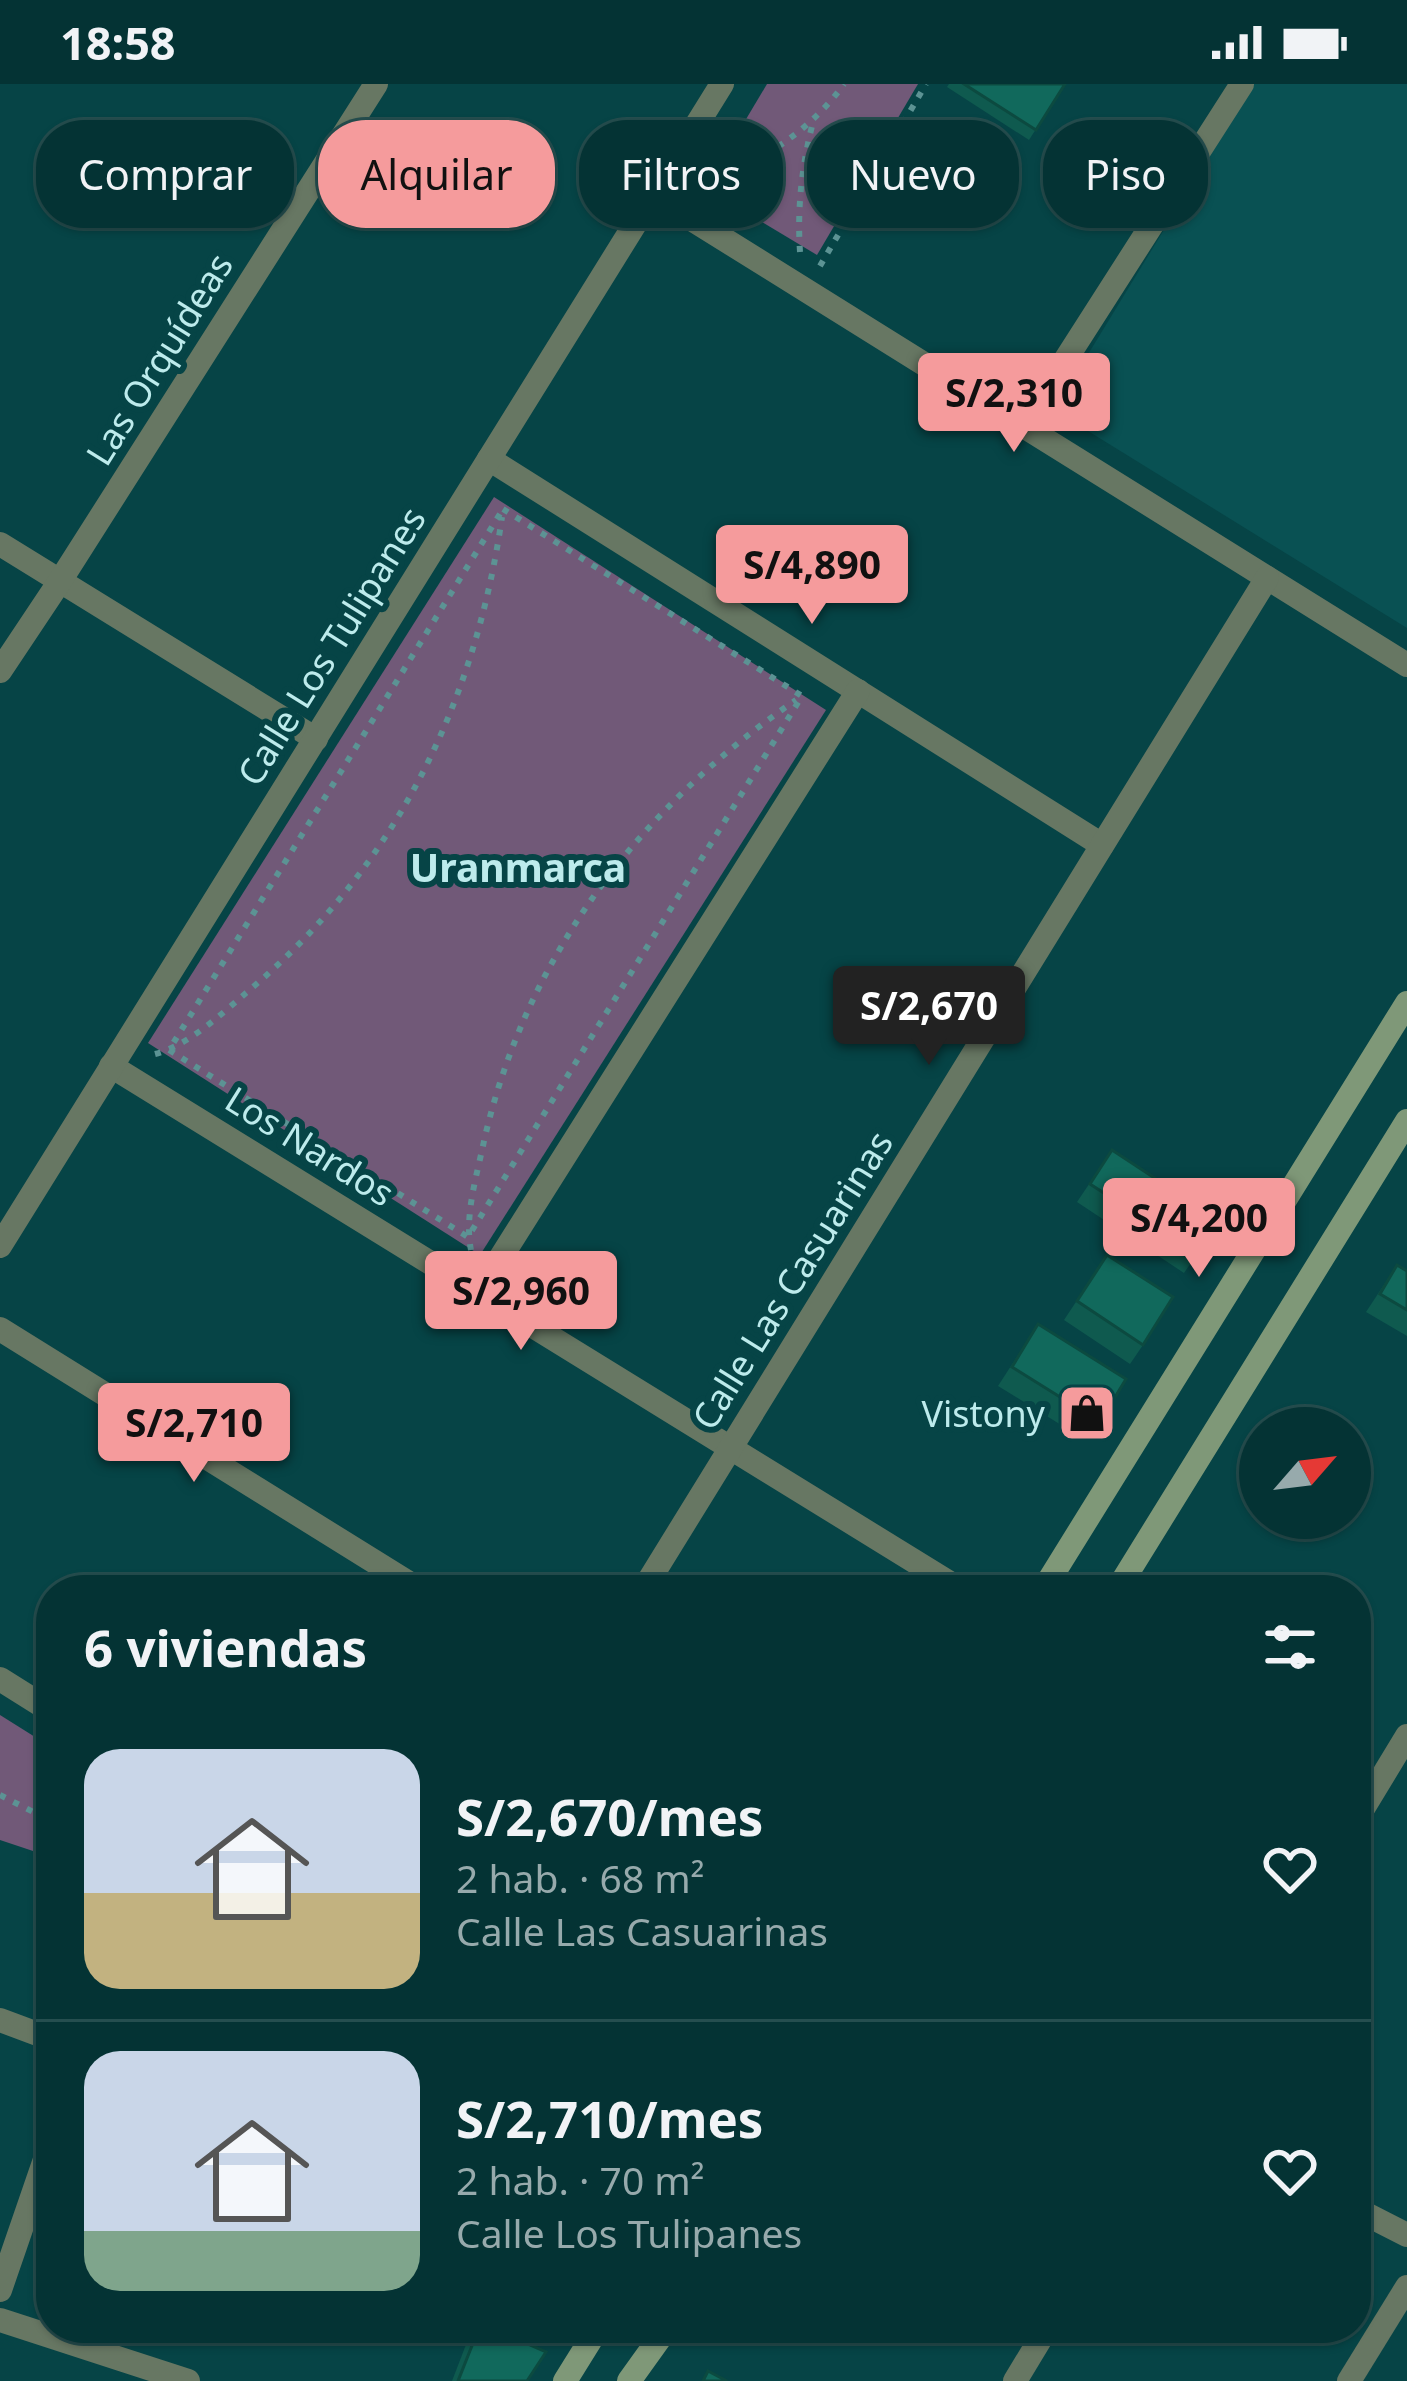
<!DOCTYPE html>
<html lang="es">
<head>
<meta charset="utf-8">
<style>
	:root { --surface:#043334; --page:#123f40; --text:#f1f3f6; --muted:#97aaac; --line:#254e4f; --accent:#f59b9c }
	body { margin:0; font-family:"Noto Sans",sans-serif; background:var(--page); color:var(--text); height:100vh; display:flex; flex-direction:column; font-size:45px; white-space:nowrap }
	* { box-sizing:border-box; margin:0 }
	p { font-size:39px; color:var(--muted) }
	.icon { flex:none; width:66px; height:66px; fill:none; stroke:currentColor; stroke-width:2; stroke-linecap:round; stroke-linejoin:round }
	.map { position:relative; flex:1; overflow:hidden }
	.sheet { position:absolute; left:36px; top:1491px; width:1335px; height:768px; display:flex; flex-direction:column; background:var(--surface); border-radius:48px; box-shadow:0 3px 9px #0004,0 0 0 3px var(--line) }
	.sheet>* { flex:none }
	.top-card { position:absolute; left:36px; top:36px; width:1335px; height:108px; display:flex; gap:24px }
	.needle { width:78px; rotate:62deg }
	.fabs { position:absolute; left:1239px; top:1323px; display:grid; gap:24px }
	.fabs a { display:grid; place-items:center; width:132px; height:132px; border-radius:50%; background:var(--surface); box-shadow:0 3px 9px #0004,0 0 0 3px var(--line); font-size:60px }
	.price { position:absolute; translate:-50% -102px; padding:0 27px; border-radius:12px; background:var(--accent); color:#111; font-size:39px; line-height:78px; filter:drop-shadow(0 3px 6px #0008) }
	.price::after { content:''; position:absolute; left:50%; top:72px; width:36px; height:27px; margin-left:-18px; background:inherit; clip-path:polygon(0 0,100% 0,50% 100%) }
	.price.active { background:#222; color:#fff }
	ul { padding:0; list-style:none }
	li { display:flex; align-items:center; gap:36px; height:300px; padding:0 48px }
	li+li { border-top:3px solid var(--line) }
	li span { display:grid; place-items:center; flex:none; width:336px; height:240px; border-radius:36px; color:#555 }
	li>.icon { margin-inline-start:auto }
	span .icon { width:144px; height:144px; fill:#fffc; stroke-width:1 }
	li b { font-size:51px }
	h2 { display:flex; justify-content:space-between; align-items:center; height:144px; padding:0 48px; font-size:51px }
	.pill { padding:0 42px; border-radius:48px; background:var(--surface); box-shadow:0 3px 9px #0004,0 0 0 3px var(--line); font-size:42px; line-height:108px }
	.pill.active { background:var(--accent); color:#111 }
	.status { display:flex; justify-content:space-between; align-items:center; height:84px; padding:0 60px; background:var(--surface); direction:ltr }
	.status svg { height:33px; fill:currentColor }
	.map>svg:first-child { display:block }
</style>
</head>
<body>
<div class="status"><b>18:58</b><svg viewBox="0 0 49 12"><path d="M0 12V9h3v3zM5 12V6h3v6zM10 12V3h3v9zM15 12V0h3v12zM26 1h20v11H26zM47 4h2v5h-2z"/></svg></div>
<div class="map">
<svg width="1407" height="2297" viewBox="0 0 1407 2297">
	<rect width="100%" height="100%" fill="#064446"/>
	<path fill="#095153" d="M 1253,0 L 1407,0 L 1407,544 L 1054,326 Z"/>
	<g fill="#715978">
		<path d="M 767,0 L 918,0 L 817,171 L 705,104 Z"/>
		<path d="M 494,413 L 826,626 L 480,1171 L 148,959 Z"/>
		<path d="M 0,1631 L 51,1663 L 51,1773 L 0,1756 Z"/>
	</g>
	<g fill="none" stroke-linecap="round" stroke-linejoin="round">
		<g stroke="#5c9394" stroke-width="6" stroke-dasharray="6 9" stroke-linecap="butt">
			<path d="M 697,101 C 755,82 808,50 844,0"/>
			<path d="M 800,168 C 797,123 802,81 813,38"/>
			<path d="M 820,182 L 926,0"/>
			<path d="M 503,425 L 802,612 L 468,1153 L 169,966 Z"/>
			<path d="M 155,970 C 189,961 220,931 246,909 C 394,785 475,621 502,433"/>
			<path d="M 471,1166 C 464,1132 477,1091 484,1057 C 526,872 641,722 796,616"/>
			<path d="M 0,1711 L 51,1737"/>
		</g>
		<g stroke="#677763" stroke-width="24">
			<path d="M 653,111 L 1407,581"/>
			<path d="M 1023,342 L 1242,0"/>
			<path d="M 489,375 L 1102,761"/>
			<path d="M 0,460 L 316,655"/>
			<path d="M 0,587 L 60,497 L 376,0"/>
			<path d="M 111,982 L 961,1506"/>
			<path d="M 0,1162 L 722,0"/>
			<path d="M 479,1208 L 858,607"/>
			<path d="M 0,1245 L 420,1506"/>
			<path d="M 643,1506 L 1267,494"/>
			<path d="M 0,1595 L 51,1627"/>
			<path d="M 1356,1736 L 1407,1652"/>
			<path d="M 0,1936 L 51,1955"/>
			<path d="M 1356,2125 L 1407,2151"/>
			<path d="M 0,2206 L 51,2058"/>
			<path d="M 0,2236 L 188,2297"/>
			<path d="M 1015,2297 L 1047,2244"/>
			<path d="M 1349,2297 L 1407,2203"/>
		</g>
		<g stroke="#7f9878" stroke-width="24">
			<path d="M 1043,1506 L 1407,919"/>
			<path d="M 1117,1506 L 1407,1037"/>
			<path d="M 565,2297 L 598,2244"/>
			<path d="M 629,2297 L 667,2244"/>
		</g>
	</g>
	<g fill="#0f5a4f">
		<path d="M 949,0 L 1065,0 L 1029,56 L 947,3 Z"/>
		<path d="M 1112,1066 L 1220,1137 L 1184,1189 L 1077,1118 Z"/>
		<path d="M 1107,1171 L 1143,1261 L 1130,1280 L 1064,1236 Z"/>
		<path d="M 1397,1181 L 1407,1187 L 1407,1252 L 1366,1228 Z"/>
		<path d="M 1038,1240 L 1100,1338 L 1087,1357 L 998,1302 Z"/>
		<path d="M 478,2244 L 491,2244 L 527,2297 L 452,2297 L 467,2258 Z"/>
	</g>
	<g fill="#11695c" stroke="#0c4a40" stroke-width="3">
		<path d="M 964,0 L 1065,0 L 1036,46 Z"/>
		<path d="M 1112,1066 L 1220,1137 L 1198,1170 L 1090,1100 Z"/>
		<path d="M 1107,1171 L 1173,1213 L 1143,1261 L 1077,1217 Z"/>
		<path d="M 1397,1181 L 1407,1187 L 1407,1226 L 1380,1210 Z"/>
		<path d="M 1038,1240 L 1126,1295 L 1100,1338 L 1012,1283 Z"/>
		<path d="M 479,2244 L 491,2244 L 546,2268 L 527,2297 L 458,2297 Z"/>
		<path d="M 708,2287 L 727,2297 L 703,2297 Z"/>
	</g>
	<defs>
		<symbol id="shop-square" viewBox="-11 -11 22 22"><rect x="-9" y="-9" width="18" height="18" rx="4" fill="#f59b9c" stroke="#064446"/><path d="M-5-2.5h2.3a2.7 3.5 0 0 1 5.4 0H5L5.5 6h-11ZM-1.5-2.5h3a1.5 2.3 0 0 0-3 0Z" fill="#111"/></symbol>
	</defs>
	<g fill-rule="evenodd">
		<use href="#shop-square" x="1054" y="1296" width="66" height="66"/>
	</g>
	<g text-anchor="middle" dominant-baseline="central" stroke-width="12" stroke-linejoin="round" paint-order="stroke">
		<g font-size="36" fill="#bdebec" stroke="#064446">
			<text transform="translate(159 275) rotate(-58)">Las Orquídeas</text>
			<text transform="translate(331 562) rotate(-58)">Calle Los Tulipanes</text>
			<text transform="translate(310 1062) rotate(32)">Los Nardos</text>
			<text transform="translate(792 1196) rotate(-58)">Calle Las Casuarinas</text>
		</g>
		<g font-size="36" fill="#bdebec" stroke="#064446" text-anchor="end">
			<text x="1045" y="1329">Vistony</text>
		</g>
		<g font-size="39" font-weight="bold" fill="#bdebec" stroke="#064446">
			<text x="518" y="782">Uranmarca</text>
		</g>
	</g>
</svg>
<div class="fabs">
<a><svg class="needle" viewBox="-14 -14 28 28"><path d="M0-13l5 13h-10z" fill="#e53935"/><path d="M0 13l5-13h-10z" fill="#97aaac"/></svg></a>
</div>
<b class="price" style="left:1014px;top:371px">S/2,310</b>
<b class="price" style="left:812px;top:543px">S/4,890</b>
<b class="price active" style="left:929px;top:984px">S/2,670</b>
<b class="price" style="left:1199px;top:1196px">S/4,200</b>
<b class="price" style="left:521px;top:1269px">S/2,960</b>
<b class="price" style="left:194px;top:1401px">S/2,710</b>
<div class="top-card">
<a class="pill">Comprar</a>
<a class="pill active">Alquilar</a>
<a class="pill">Filtros</a>
<a class="pill">Nuevo</a>
<a class="pill">Piso</a>
</div>
<section class="sheet">
<h2>6 viviendas<svg class="icon" aria-label="filters" viewBox="0 0 24 24"><path d="M4 7h16M4 17h16"/><circle cx="9" cy="7" r="2"/><circle cx="15" cy="17" r="2"/></svg></h2>
<ul>
<li><span style="background:linear-gradient(#c9d6e8 60%,#c2b280 0)"><svg class="icon" aria-label="home" viewBox="0 0 24 24"><path d="M3 11l9-7 9 7M6 9v11h12V9"/></svg></span><div><b>S/2,670/mes</b><p>2 hab. · 68 m²</p><p>Calle Las Casuarinas</p></div><svg class="icon" aria-label="heart" viewBox="0 0 24 24"><path d="M12 20l-8-8c-3-5 5-10 8-4 3-6 11-1 8 4z"/></svg></li>
<li><span style="background:linear-gradient(#c9d6e8 75%,#7fa58c 0)"><svg class="icon" aria-label="home" viewBox="0 0 24 24"><path d="M3 11l9-7 9 7M6 9v11h12V9"/></svg></span><div><b>S/2,710/mes</b><p>2 hab. · 70 m²</p><p>Calle Los Tulipanes</p></div><svg class="icon" aria-label="heart" viewBox="0 0 24 24"><path d="M12 20l-8-8c-3-5 5-10 8-4 3-6 11-1 8 4z"/></svg></li>
</ul>
</section>
</div>
</body>
</html>
